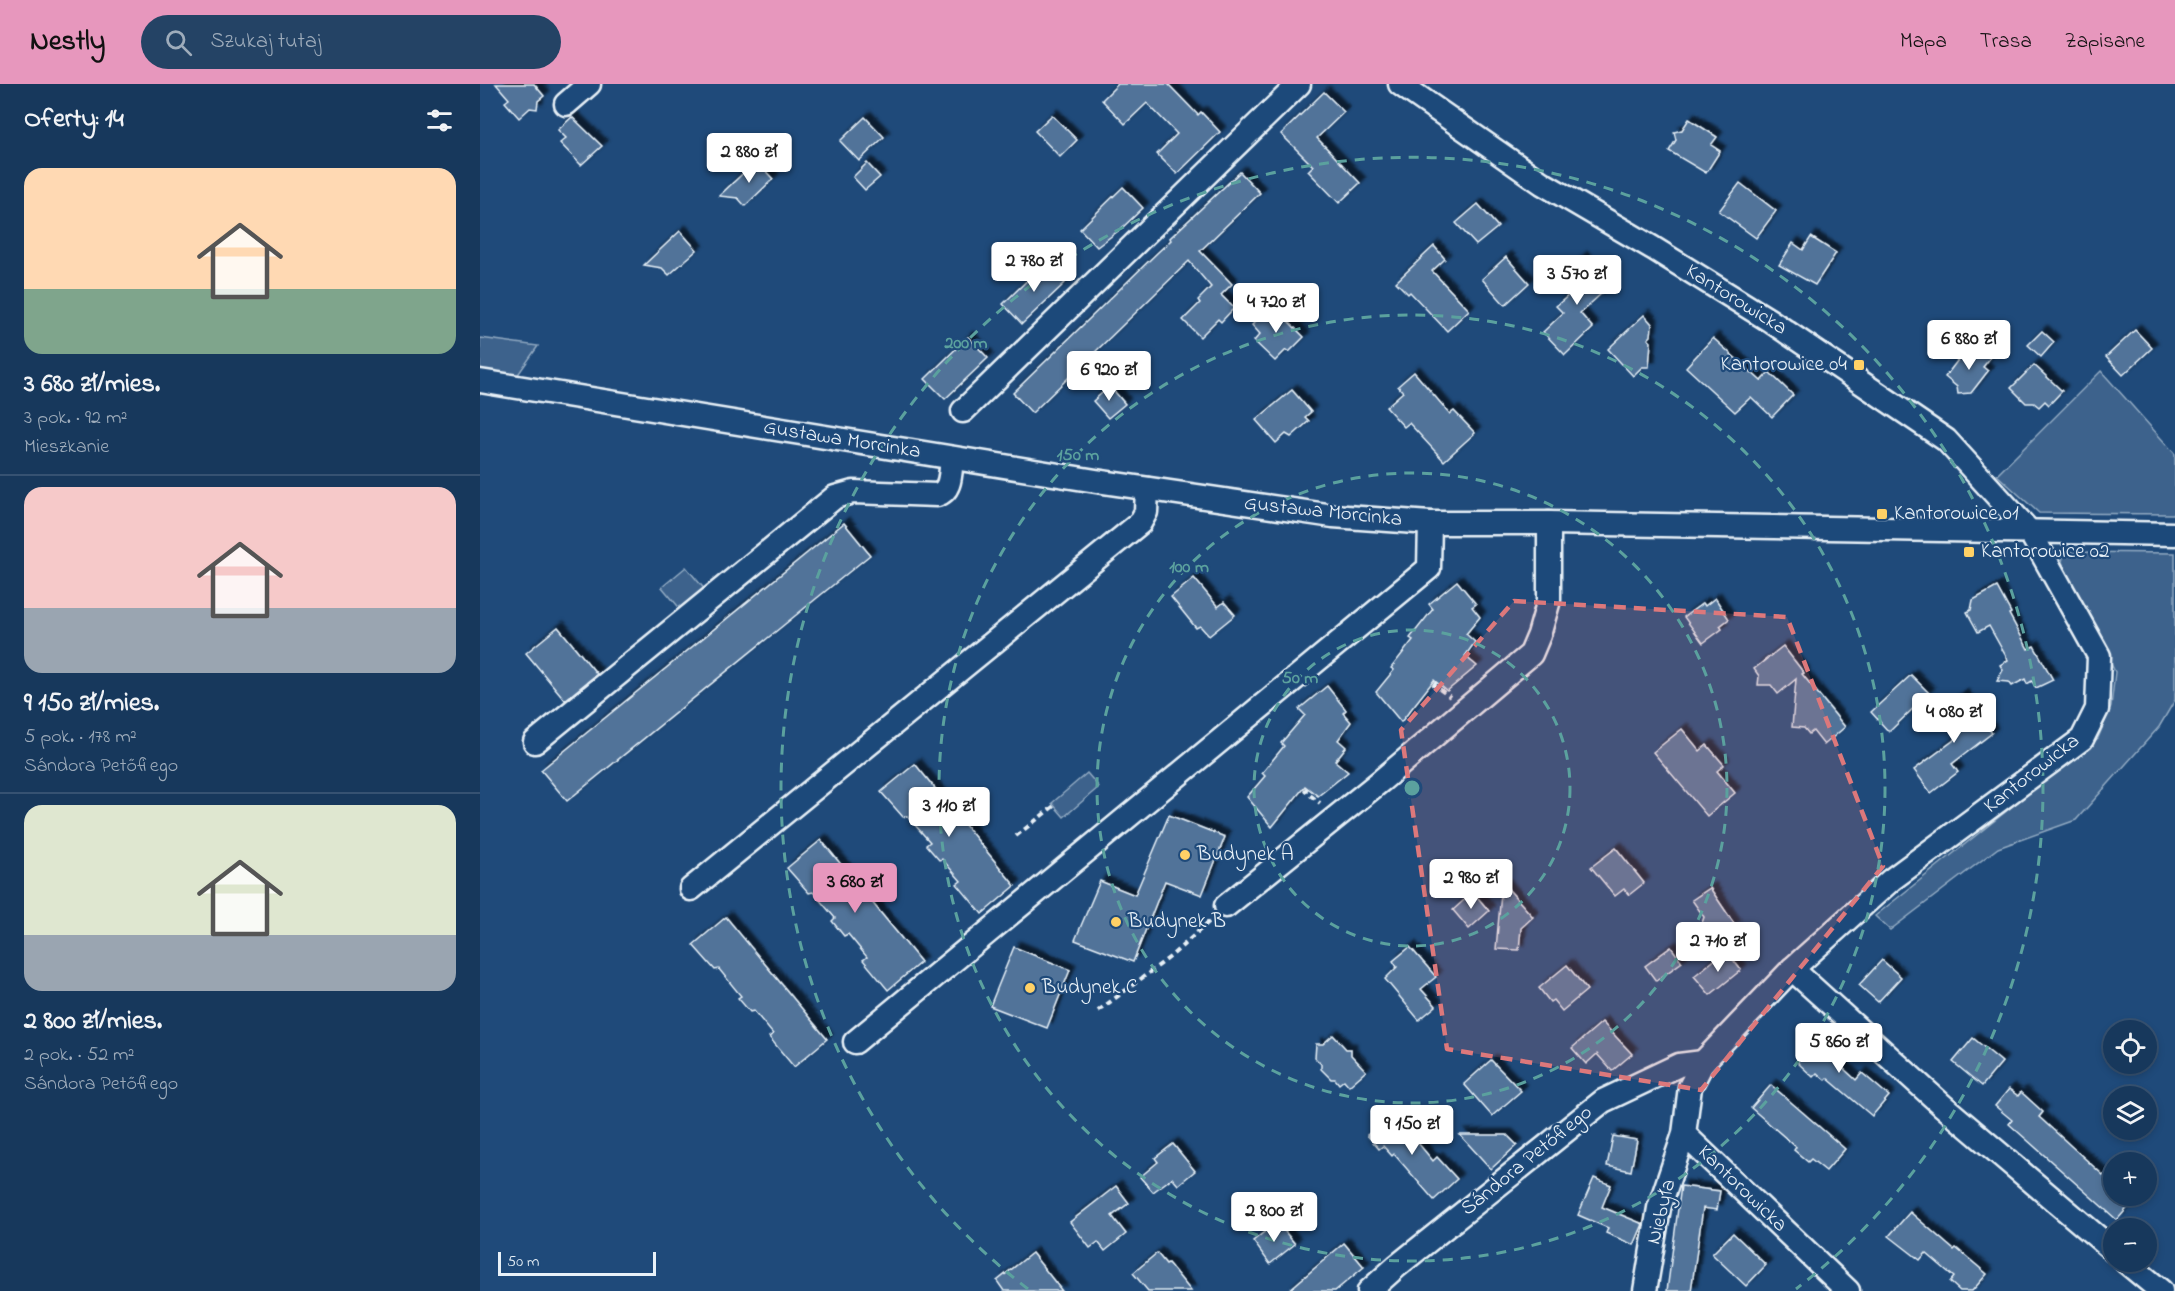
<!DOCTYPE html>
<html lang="pl">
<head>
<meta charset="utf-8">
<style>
	:root { --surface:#17385c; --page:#244365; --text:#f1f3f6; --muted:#9eacbb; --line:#365272; --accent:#e797bd }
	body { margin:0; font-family:"Indie Flower",sans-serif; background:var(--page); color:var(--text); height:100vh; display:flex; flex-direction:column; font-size:22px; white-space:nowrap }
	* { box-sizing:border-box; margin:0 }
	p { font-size:20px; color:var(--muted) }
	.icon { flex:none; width:33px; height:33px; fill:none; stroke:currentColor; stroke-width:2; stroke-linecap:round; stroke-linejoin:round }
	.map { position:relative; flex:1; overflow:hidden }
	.panel { display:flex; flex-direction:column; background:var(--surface); width:480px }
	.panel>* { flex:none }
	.fabs { position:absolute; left:1623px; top:936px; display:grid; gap:12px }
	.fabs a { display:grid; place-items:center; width:54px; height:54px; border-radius:50%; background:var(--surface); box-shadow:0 3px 9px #0003,0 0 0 2px var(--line); font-size:30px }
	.scale { position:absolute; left:18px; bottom:15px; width:158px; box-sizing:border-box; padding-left:6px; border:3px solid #e8f1f8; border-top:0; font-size:16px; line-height:21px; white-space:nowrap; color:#e8f1f8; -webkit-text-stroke:4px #1f4a7a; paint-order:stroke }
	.price { position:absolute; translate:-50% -51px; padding:0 14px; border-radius:6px; background:#fff; color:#222; font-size:20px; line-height:39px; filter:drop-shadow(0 2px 3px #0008) }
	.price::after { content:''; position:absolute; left:50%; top:36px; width:18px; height:14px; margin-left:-9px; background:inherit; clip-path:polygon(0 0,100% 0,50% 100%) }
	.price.on { background:var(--accent); color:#111 }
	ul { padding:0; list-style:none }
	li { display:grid; align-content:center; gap:12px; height:318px; padding:0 24px }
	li+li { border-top:2px solid var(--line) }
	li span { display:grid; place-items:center; height:186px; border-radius:18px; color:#555 }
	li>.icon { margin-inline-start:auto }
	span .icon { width:108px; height:108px; fill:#fffc; stroke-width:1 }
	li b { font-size:26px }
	h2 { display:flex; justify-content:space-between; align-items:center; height:72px; padding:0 24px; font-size:26px }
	header { display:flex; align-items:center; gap:36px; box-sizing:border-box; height:84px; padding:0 30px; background:var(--accent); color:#111 }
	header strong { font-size:28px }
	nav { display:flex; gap:33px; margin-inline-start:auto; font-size:21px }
	.search { width:420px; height:54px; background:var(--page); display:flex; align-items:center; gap:15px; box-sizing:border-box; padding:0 21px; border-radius:33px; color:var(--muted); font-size:22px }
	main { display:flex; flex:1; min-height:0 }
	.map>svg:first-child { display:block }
</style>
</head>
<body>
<header>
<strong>Nestly</strong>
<div class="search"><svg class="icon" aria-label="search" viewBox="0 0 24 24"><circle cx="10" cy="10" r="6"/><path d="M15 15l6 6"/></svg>Szukaj tutaj</div>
<nav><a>Mapa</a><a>Trasa</a><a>Zapisane</a></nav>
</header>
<main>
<section class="panel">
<h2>Oferty: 14<svg class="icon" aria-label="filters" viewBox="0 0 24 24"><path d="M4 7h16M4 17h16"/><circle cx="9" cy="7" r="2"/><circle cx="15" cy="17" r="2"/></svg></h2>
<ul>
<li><span style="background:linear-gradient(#ffd9b3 65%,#7fa58c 0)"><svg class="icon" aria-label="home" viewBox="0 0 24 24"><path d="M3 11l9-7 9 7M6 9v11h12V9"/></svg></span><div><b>3 680 zł/mies.</b><p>3 pok. · 92 m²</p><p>Mieszkanie</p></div></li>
<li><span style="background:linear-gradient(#f6c9c9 65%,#9aa5b1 0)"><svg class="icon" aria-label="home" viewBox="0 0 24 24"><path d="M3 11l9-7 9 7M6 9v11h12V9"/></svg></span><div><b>9 150 zł/mies.</b><p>5 pok. · 178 m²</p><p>Sándora Petőfiego</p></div></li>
<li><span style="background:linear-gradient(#dfe7d0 70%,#9aa5b1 0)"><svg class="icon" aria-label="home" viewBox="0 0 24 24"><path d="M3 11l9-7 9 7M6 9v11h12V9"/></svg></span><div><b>2 800 zł/mies.</b><p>2 pok. · 52 m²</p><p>Sándora Petőfiego</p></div></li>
</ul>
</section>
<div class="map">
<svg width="1695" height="1207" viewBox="0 0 1695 1207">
	<defs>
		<filter id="shadow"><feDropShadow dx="5.5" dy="-5.5" stdDeviation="1.5" flood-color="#0009"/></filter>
	</defs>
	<rect width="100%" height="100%" fill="#1f4a7a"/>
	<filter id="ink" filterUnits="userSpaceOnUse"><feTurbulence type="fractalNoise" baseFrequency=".0167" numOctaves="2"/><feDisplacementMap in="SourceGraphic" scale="12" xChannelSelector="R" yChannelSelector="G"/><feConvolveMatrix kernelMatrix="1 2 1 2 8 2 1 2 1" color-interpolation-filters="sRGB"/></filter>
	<g filter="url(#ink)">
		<g fill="#3c628c" stroke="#92aac2" stroke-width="1.5">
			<path d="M 0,254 L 58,262 L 37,292 L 0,286 Z"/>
			<path d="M 1621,287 L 1695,370 L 1695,430 L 1559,429 L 1517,391 Z"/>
			<path d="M 1584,468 L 1695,469 L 1695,616 L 1679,643 L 1596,736 L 1518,764 L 1410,846 L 1395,832 L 1618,654 L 1631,623 L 1635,588 L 1582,478 Z"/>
			<path d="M 206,483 L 226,507 L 202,527 L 182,503 Z"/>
			<path d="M 607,689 L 619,703 L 584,733 L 572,719 Z"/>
		</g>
		<g fill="#517399" stroke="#e8f1f8" stroke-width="1.5" filter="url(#shadow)">
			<path d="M 16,0 L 54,0 L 64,12 L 58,17 L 57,25 L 50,24 L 39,34 L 25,18 L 29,15 Z"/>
			<path d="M 638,0 L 688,0 L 718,31 L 721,28 L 740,48 L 697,90 L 677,70 L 697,50 L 667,19 L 645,40 L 622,16 Z"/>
			<path d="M 844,8 L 864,28 L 837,54 L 880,99 L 859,119 L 828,87 L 833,82 L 801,50 Z"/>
			<path d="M 572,31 L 597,56 L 580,73 L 555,47 Z"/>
			<path d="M 92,33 L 122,62 L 101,81 L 80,59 L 86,54 L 78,46 Z"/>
			<path d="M 385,33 L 404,53 L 379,77 L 360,57 Z"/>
			<path d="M 1209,35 L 1237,53 L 1231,61 L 1240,67 L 1226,89 L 1189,67 L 1196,56 L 1194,48 L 1202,46 Z"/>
			<path d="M 276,77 L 293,95 L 265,122 L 258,114 L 239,112 Z"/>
			<path d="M 387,79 L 400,93 L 385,106 L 373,93 Z"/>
			<path d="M 760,88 L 780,109 L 720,167 L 752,200 L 741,211 L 754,224 L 741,238 L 738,235 L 720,253 L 703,236 L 720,219 L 718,216 L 731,203 L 709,177 L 552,329 L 533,309 L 677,169 L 691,156 L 690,154 Z"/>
			<path d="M 1260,99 L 1296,127 L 1276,154 L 1239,127 Z"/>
			<path d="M 643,103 L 663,124 L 642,144 L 617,163 L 600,145 Z"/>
			<path d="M 998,120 L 1018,143 L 996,161 L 976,139 Z"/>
			<path d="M 200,147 L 217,166 L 189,191 L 182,184 L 164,181 Z"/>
			<path d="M 1331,153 L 1356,169 L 1335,201 L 1299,181 L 1313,159 L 1323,166 Z"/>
			<path d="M 954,162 L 965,175 L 952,187 L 989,226 L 967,247 L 930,208 L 928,210 L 916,198 Z"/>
			<path d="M 1026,173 L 1049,199 L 1025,221 L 1002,195 Z"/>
			<path d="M 1102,173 L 1115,187 L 1118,185 L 1132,200 L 1100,229 L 1113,244 L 1085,271 L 1063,248 L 1083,229 L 1076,222 L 1096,205 L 1083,191 Z"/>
			<path d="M 566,178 L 585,199 L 542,240 L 523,220 Z"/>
			<path d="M 792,221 L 824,253 L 809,268 L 806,266 L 795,277 L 774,257 L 780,250 L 772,241 Z"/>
			<path d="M 1164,231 L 1172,240 L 1171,252 L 1168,255 L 1171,258 L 1169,283 L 1162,283 L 1153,292 L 1128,265 Z"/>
			<path d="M 1655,246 L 1672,264 L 1643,291 L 1626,273 Z"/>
			<path d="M 1562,247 L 1574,258 L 1561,273 L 1548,261 Z"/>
			<path d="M 488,253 L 508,274 L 465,315 L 445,295 Z"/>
			<path d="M 1233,254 L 1281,297 L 1289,288 L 1313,311 L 1292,333 L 1271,313 L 1255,328 L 1206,283 Z"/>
			<path d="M 1493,261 L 1510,274 L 1503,283 L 1508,287 L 1491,309 L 1478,310 L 1477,303 L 1465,293 L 1484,268 L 1486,269 Z"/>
			<path d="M 1554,281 L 1582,307 L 1569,321 L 1565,317 L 1559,323 L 1554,319 L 1546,319 L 1531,304 Z"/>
			<path d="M 934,288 L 970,330 L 974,327 L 995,349 L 964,377 L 929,339 L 924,343 L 906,323 L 923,308 L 918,302 Z"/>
			<path d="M 630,302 L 645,320 L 628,334 L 613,317 Z"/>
			<path d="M 812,306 L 831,328 L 825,333 L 829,337 L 811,353 L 806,350 L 796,359 L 776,336 Z"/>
			<path d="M 364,439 L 390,471 L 87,717 L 61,686 Z"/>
			<path d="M 714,494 L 738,523 L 744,518 L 755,531 L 729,552 L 720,542 L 716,544 L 691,513 Z"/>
			<path d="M 977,497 L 996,520 L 992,523 L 1000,533 L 986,550 L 995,558 L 985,572 L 997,582 L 967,607 L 954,596 L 921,638 L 896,608 L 914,586 L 911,584 L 933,556 L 930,554 L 953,525 L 949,520 Z"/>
			<path d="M 1517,503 L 1531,529 L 1529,530 L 1548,565 L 1554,562 L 1573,596 L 1556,604 L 1552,597 L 1547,600 L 1545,595 L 1532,602 L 1529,598 L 1517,597 L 1523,586 L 1520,581 L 1528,576 L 1509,542 L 1498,548 L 1487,528 L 1491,526 L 1493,516 Z"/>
			<path d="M 1235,514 L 1249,535 L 1240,542 L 1242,545 L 1223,559 L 1204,533 L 1223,519 L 1225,522 Z"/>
			<path d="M 78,543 L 117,590 L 85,616 L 46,569 Z"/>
			<path d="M 1303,562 L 1324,589 L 1322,590 L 1365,643 L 1344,661 L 1333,647 L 1329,650 L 1324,644 L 1312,643 L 1316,595 L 1298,610 L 1291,601 L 1278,601 L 1279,592 L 1274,585 Z"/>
			<path d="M 1431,591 L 1449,609 L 1409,648 L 1391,628 Z"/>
			<path d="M 847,602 L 866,626 L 863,629 L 871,638 L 858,656 L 866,663 L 855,677 L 868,688 L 838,712 L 825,702 L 792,743 L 767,713 L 785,692 L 782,689 L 804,662 L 801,659 L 825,631 L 819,625 Z"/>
			<path d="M 1482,611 L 1512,649 L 1472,680 L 1478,688 L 1451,709 L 1434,686 L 1478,653 L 1459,628 Z"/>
			<path d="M 1202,645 L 1220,667 L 1227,661 L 1244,681 L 1237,687 L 1255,709 L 1227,732 L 1173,668 Z"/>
			<path d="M 435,680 L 535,802 L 502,830 L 477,800 L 481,797 L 462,775 L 459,776 L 446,761 L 450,758 L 427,732 L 423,733 L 401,708 Z"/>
			<path d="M 689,731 L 745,753 L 722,811 L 685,797 L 653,878 L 595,856 L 620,797 L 655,811 Z"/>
			<path d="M 341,756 L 441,878 L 408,906 L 383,876 L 387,873 L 368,850 L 364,852 L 352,837 L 355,834 L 333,808 L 329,809 L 307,784 Z"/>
			<path d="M 1136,764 L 1164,799 L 1149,811 L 1144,805 L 1135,812 L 1111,783 Z"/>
			<path d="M 1022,798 L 1053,833 L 1041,844 L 1039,866 L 1016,865 Z"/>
			<path d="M 1230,804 L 1255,841 L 1231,857 L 1221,842 L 1224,833 L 1212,816 Z"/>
			<path d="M 993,808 L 1009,827 L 989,845 L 973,826 Z"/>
			<path d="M 246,833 L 347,955 L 314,983 L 289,953 L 293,950 L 274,927 L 270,928 L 258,914 L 261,912 L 239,885 L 235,886 L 213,861 Z"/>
			<path d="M 534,863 L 590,886 L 567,944 L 510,922 Z"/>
			<path d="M 930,863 L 956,893 L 941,905 L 956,922 L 939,936 L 905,895 L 917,883 L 913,877 Z"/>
			<path d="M 1191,863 L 1202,878 L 1176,897 L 1165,882 Z"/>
			<path d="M 1246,867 L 1261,886 L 1230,911 L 1214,892 Z"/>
			<path d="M 1402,876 L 1421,893 L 1398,918 L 1379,901 Z"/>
			<path d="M 1087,881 L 1107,906 L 1082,927 L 1073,916 L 1070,918 L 1059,904 Z"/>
			<path d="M 1122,938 L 1152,970 L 1132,987 L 1117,970 L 1106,980 L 1092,964 Z"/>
			<path d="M 1335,947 L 1357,967 L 1351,973 L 1376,996 L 1382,989 L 1409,1012 L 1392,1032 L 1347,994 L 1345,996 L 1337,989 L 1333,993 L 1318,979 L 1317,964 Z"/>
			<path d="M 853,951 L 866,965 L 871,965 L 871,971 L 886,987 L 869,1002 L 864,996 L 859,1000 L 855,995 L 851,995 L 841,985 L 841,980 L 835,974 L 836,960 L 843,960 Z"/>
			<path d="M 1493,954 L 1522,978 L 1502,1002 L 1473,978 Z"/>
			<path d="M 1011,976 L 1041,1007 L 1012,1032 L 984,1000 Z"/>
			<path d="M 1291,1001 L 1365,1065 L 1346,1087 L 1331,1075 L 1328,1078 L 1314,1066 L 1316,1063 L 1271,1024 Z"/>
			<path d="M 1529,1005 L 1538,1012 L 1541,1008 L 1563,1028 L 1559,1033 L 1624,1092 L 1634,1081 L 1634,1112 L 1658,1112 L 1637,1136 L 1529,1040 L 1532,1036 L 1515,1022 Z"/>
			<path d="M 913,1029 L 953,1077 L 957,1073 L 977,1095 L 954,1116 L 914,1070 L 912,1072 L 903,1062 L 899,1065 L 887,1051 Z"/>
			<path d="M 980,1051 L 1027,1051 L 1037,1061 L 1011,1085 Z"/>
			<path d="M 1133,1052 L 1157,1056 L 1151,1087 L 1127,1082 Z"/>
			<path d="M 693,1060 L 715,1087 L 698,1101 L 692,1094 L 673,1108 L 660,1093 L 678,1078 L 675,1074 Z"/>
			<path d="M 1114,1094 L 1131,1101 L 1122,1123 L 1163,1140 L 1154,1161 L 1126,1149 L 1128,1144 L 1098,1131 Z"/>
			<path d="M 636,1102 L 649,1119 L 632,1132 L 646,1150 L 625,1167 L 618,1158 L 610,1164 L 590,1138 Z"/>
			<path d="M 1201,1102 L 1240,1107 L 1237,1126 L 1223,1124 L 1211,1207 L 1187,1207 Z"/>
			<path d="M 1430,1128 L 1474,1166 L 1476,1164 L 1507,1190 L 1492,1207 L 1480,1207 L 1470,1198 L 1474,1193 L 1446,1169 L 1440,1176 L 1409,1152 Z"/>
			<path d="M 797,1138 L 815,1160 L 790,1180 L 773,1157 Z"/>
			<path d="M 1253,1149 L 1286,1181 L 1266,1202 L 1232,1170 Z"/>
			<path d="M 864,1159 L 884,1183 L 855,1207 L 808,1207 Z"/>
			<path d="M 552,1169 L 582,1207 L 524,1207 L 517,1197 Z"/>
			<path d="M 677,1169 L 686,1180 L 688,1179 L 711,1207 L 668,1207 L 653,1189 Z"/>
		</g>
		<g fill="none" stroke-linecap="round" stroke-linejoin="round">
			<defs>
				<g id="minor">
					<path d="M 920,0 L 1062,99 L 1173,164 L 1289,236 L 1466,356 L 1550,448 L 1619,572 L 1617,625 L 1602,655 L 1411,796 L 1312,885 L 1223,978 L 1210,1003 L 1204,1050 L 1179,1124 L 1165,1207"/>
					<path d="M 86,20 L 109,0"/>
					<path d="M 0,297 L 616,397 L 853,432 L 950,439 L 1069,439 L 1695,450"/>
					<path d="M 483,327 L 819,0"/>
					<path d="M 55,658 L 355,413 L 373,408 L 457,411 C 472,407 470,388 472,374"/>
					<path d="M 211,805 L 660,439 L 666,428 L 667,405"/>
					<path d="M 746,822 L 902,696 L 1051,570 L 1059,551 L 1069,516 L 1069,439"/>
					<path d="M 1312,885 L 1462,1021 L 1634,1167"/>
					<path d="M 375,958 L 949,484 L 950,439"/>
					<path d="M 1204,1050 L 1368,1207"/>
					<path d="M 1646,1178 L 1681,1207"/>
					<path d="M 889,1207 L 917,1182 L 1123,1017 L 1199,981 L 1223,978"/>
				</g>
			</defs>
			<use href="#minor" stroke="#e8f1f8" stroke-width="27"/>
			<g stroke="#e8f1f8" stroke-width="4" stroke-dasharray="6 4.5" stroke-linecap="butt">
				<path d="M 956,598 L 954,601 L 970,613"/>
				<path d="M 827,704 L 825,707 L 840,719"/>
				<path d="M 536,752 L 574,722"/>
				<path d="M 618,927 L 690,873 L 732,835"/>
			</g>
			<use href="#minor" stroke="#1f4a7a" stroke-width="22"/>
		</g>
	</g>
	<path fill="#dd787b" fill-opacity="0.2" stroke="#dd787b" stroke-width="4.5" stroke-dasharray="12 8" stroke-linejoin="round" d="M 1034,517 L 1307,533 L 1403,782 L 1221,1006 L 967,965 L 921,646 Z"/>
	<g fill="none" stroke="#5ba19e" stroke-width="3" stroke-dasharray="10 8">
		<circle cx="932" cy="704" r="158"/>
		<circle cx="932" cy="704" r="315"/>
		<circle cx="932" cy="704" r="473"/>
		<path d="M548 1205A631 631 0 1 1 1316 1205"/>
	</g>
	<g fill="#ffd166" stroke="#1f4a7a" stroke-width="2">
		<rect x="1373" y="275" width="12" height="12" rx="3"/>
		<rect x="1396" y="424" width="12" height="12" rx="3"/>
		<rect x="1483" y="462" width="12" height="12" rx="3"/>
		<circle cx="705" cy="771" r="6"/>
		<circle cx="636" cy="838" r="6"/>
		<circle cx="550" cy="904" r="6"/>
	</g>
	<g text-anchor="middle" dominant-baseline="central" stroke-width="4.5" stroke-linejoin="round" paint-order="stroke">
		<g font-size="21" fill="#e8f1f8" stroke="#1f4a7a">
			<text transform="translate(1256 216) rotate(32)">Kantorowicka</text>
			<text transform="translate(362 356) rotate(9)">Gustawa Morcinka</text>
			<text transform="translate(843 428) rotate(6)">Gustawa Morcinka</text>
			<text transform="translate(1552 690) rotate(-38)">Kantorowicka</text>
			<text transform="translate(1047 1077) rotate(-39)">Sándora Petőfiego</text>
			<text transform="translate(1262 1105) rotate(44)">Kantorowicka</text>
			<text transform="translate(1182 1128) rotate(-76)">Niebyła</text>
		</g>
		<g font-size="21" fill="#e8f1f8" stroke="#1f4a7a" text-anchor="start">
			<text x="1367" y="281" text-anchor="end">Kantorowice 04</text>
			<text x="1414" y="430">Kantorowice 01</text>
			<text x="1501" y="468">Kantorowice 02</text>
			<text x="717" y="771">Budynek A</text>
			<text x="648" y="838">Budynek B</text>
			<text x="562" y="904">Budynek C</text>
		</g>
	</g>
	<circle cx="932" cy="704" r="9" fill="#5ba19e" stroke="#1f4a7a" stroke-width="3"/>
	<g font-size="18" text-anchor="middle" font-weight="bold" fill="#5ba19e" stroke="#1f4a7a" stroke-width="4.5" stroke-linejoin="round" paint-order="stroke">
		<text x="486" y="264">200 m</text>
		<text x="598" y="376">150 m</text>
		<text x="709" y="488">100 m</text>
		<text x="820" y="599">50 m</text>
	</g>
</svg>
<div class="fabs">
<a><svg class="icon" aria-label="locate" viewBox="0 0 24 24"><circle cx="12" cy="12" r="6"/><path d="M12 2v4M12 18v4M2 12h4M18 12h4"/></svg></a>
<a><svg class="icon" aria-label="layers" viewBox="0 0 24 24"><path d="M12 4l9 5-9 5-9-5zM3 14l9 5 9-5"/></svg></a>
<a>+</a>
<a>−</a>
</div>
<div class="scale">50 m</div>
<b class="price" style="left:269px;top:100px">2 880 zł</b>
<b class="price" style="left:554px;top:209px">2 780 zł</b>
<b class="price" style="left:1097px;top:222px">3 570 zł</b>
<b class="price" style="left:796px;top:250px">4 720 zł</b>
<b class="price" style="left:1489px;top:287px">6 880 zł</b>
<b class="price" style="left:629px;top:318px">6 920 zł</b>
<b class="price" style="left:1474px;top:660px">4 080 zł</b>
<b class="price" style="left:469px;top:754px">3 110 zł</b>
<b class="price" style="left:991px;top:826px">2 980 zł</b>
<b class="price on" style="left:375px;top:830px">3 680 zł</b>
<b class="price" style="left:1238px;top:889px">2 710 zł</b>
<b class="price" style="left:1359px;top:990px">5 860 zł</b>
<b class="price" style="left:932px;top:1072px">9 150 zł</b>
<b class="price" style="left:794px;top:1159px">2 800 zł</b>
</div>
</main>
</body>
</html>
